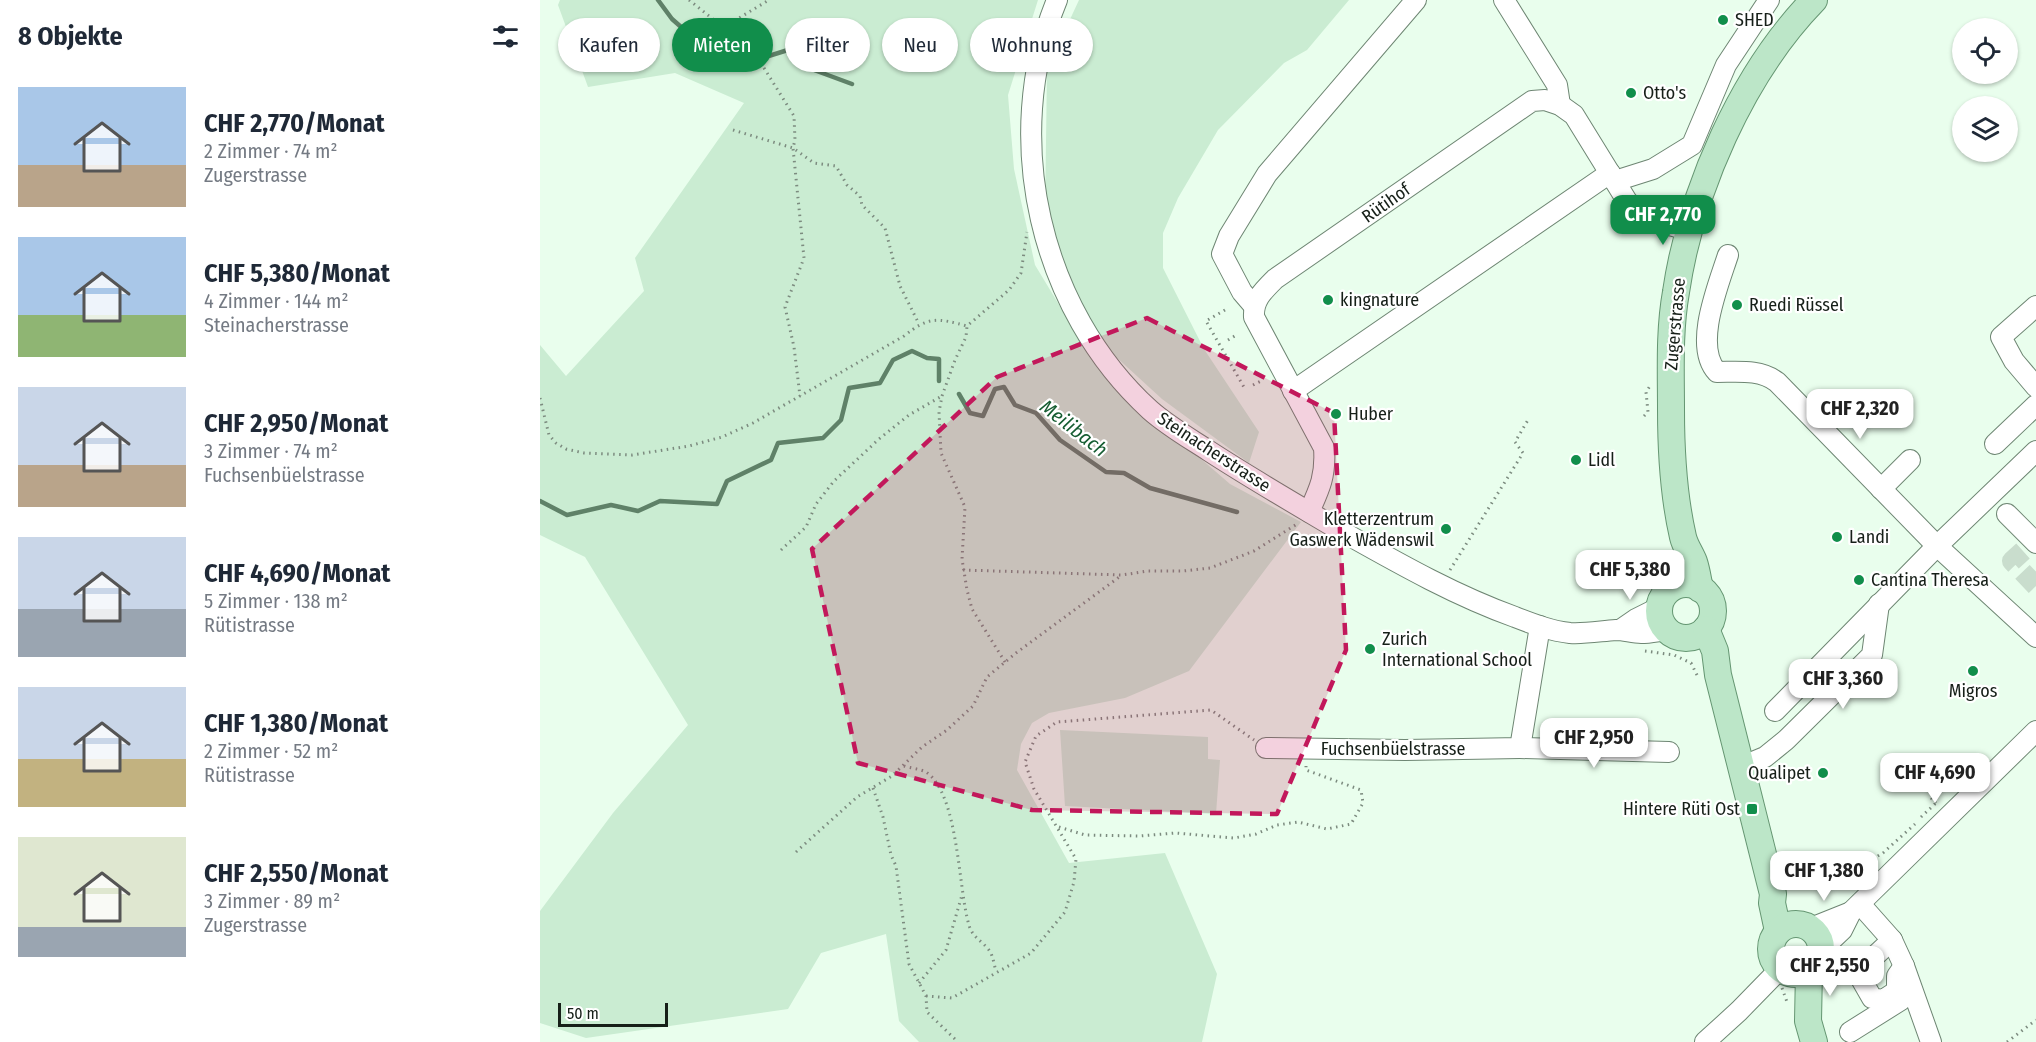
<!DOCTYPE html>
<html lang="de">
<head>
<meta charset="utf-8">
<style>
	:root { --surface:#fff; --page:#f2f2f3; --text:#1f2937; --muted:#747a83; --accent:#118e4b }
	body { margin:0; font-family:"Fira Sans Condensed",sans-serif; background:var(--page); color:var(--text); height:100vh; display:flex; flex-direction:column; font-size:22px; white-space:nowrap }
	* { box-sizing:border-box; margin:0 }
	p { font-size:20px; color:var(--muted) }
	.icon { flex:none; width:33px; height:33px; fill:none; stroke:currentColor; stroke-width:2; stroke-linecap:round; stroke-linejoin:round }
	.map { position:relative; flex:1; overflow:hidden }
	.panel { display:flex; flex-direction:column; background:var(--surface); width:540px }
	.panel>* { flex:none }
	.banner { position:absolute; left:18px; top:18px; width:570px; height:54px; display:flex; gap:12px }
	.fabs { position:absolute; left:1412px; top:18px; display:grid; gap:12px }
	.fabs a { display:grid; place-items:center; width:66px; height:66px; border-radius:50%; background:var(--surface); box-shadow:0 2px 4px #0004; font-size:30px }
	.scale { position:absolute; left:18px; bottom:15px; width:110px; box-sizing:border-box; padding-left:6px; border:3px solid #161f18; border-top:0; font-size:16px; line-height:21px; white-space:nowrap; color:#161f18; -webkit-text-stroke:4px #fff; paint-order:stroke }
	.price { position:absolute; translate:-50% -51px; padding:0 14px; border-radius:12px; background:#fff; color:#222; font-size:20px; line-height:39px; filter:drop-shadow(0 2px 3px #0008) }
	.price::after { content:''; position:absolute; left:50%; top:36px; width:18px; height:14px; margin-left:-9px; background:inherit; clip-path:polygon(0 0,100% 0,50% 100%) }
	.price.current { background:var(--accent); color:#fff }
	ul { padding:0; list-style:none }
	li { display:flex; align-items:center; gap:18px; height:150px; padding:0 18px }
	li span { display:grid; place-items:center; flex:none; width:168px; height:120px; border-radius:0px; color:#555 }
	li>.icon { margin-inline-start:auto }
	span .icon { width:72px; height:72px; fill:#fffc; stroke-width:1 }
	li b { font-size:26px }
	h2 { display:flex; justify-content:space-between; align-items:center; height:72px; padding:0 18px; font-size:26px }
	.pill { padding:0 21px; border-radius:27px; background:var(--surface); box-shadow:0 2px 4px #0004; font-size:21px; line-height:54px }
	.pill.current { background:var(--accent); color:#fff }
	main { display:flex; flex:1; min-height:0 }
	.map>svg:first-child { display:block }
</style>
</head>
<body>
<main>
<section class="panel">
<h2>8 Objekte<svg class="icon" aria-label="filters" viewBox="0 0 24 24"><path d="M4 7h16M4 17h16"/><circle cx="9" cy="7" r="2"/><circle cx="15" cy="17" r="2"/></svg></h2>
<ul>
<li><span style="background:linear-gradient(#a9c7e8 65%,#b9a48a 0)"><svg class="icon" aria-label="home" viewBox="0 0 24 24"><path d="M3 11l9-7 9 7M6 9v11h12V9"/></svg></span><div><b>CHF 2,770/Monat</b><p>2 Zimmer · 74 m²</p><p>Zugerstrasse</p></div></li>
<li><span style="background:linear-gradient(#a9c7e8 65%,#8fb573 0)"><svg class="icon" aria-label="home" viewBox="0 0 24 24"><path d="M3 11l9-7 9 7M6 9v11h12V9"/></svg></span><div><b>CHF 5,380/Monat</b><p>4 Zimmer · 144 m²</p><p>Steinacherstrasse</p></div></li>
<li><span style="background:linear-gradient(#c9d6e8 65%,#b9a48a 0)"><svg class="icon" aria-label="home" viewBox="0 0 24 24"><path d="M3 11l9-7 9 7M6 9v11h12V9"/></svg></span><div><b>CHF 2,950/Monat</b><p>3 Zimmer · 74 m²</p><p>Fuchsenbüelstrasse</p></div></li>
<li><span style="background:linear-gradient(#c9d6e8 60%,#9aa5b1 0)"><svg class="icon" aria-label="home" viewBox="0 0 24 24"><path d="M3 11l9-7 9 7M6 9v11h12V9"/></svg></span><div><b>CHF 4,690/Monat</b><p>5 Zimmer · 138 m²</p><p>Rütistrasse</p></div></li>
<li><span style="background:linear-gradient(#c9d6e8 60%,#c2b280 0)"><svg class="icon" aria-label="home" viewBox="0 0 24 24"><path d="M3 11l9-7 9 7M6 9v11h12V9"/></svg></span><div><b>CHF 1,380/Monat</b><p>2 Zimmer · 52 m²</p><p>Rütistrasse</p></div></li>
<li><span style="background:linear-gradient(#dfe7d0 75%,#9aa5b1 0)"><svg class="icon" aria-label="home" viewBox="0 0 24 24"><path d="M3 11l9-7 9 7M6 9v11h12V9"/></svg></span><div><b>CHF 2,550/Monat</b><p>3 Zimmer · 89 m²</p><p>Zugerstrasse</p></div></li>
</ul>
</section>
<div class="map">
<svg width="1496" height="1042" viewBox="0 0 1496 1042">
	<rect width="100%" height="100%" fill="#e9feed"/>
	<g fill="#caecd2">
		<path d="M 20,0 L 498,0 L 468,95 L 474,169 L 495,265 L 541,341 L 608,413 L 690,484 L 761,522 L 649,671 L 585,698 L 509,713 L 492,723 L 481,744 L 477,770 L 529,863 L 625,853 L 677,974 L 662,1042 L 379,1042 L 359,1021 L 346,934 L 281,953 L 248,1009 L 46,1038 L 0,1023 L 0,911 L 73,813 L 148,725 L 45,557 L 0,535 L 0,345 L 26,376 L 104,291 L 95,258 L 204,103 L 135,73 L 48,87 L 18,5 Z"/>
		<path d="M 539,0 L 809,0 L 767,50 L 744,63 L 678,130 L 638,198 L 623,233 L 623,268 L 664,349 L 719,432 L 709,463 L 622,399 L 551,334 L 505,214 L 507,69 Z"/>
		<path d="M 520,730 L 668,737 L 668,759 L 680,760 L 676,814 L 525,806 Z"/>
	</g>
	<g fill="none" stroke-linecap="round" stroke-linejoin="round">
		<g stroke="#5f8168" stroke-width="4.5">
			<path d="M 118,0 L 132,19 L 173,55 L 189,52 L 213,61 L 251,49 L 266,67 L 312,84"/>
			<path d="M 419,394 L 430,413 L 443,416 L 455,389 L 464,387 L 475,405 L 496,413 L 520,440 L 566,472 L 584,473 L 610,488 L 697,512"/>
			<path d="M 0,501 L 27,515 L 71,505 L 98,511 L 120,501 L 177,504 L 187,481 L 231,460 L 238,443 L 283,438 L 301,420 L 309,388 L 340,383 L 353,360 L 372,351 L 387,358 L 399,359 L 399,381"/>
		</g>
		<path stroke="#c9ddcd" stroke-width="20" stroke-dasharray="20 10" stroke-linecap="butt" d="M 1483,551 L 1472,561 L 1496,586"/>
		<defs>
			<g id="minor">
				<path d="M 517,0 C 460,138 500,310 610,410 C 628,426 649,438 669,451 C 712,479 757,505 801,531 C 858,563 914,595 975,617 C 993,624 1011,631 1030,633 C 1045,634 1061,631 1076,630 C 1084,630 1093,633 1101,633 C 1110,633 1118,631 1127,630"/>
				<path d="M 964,0 L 1017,85 L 1020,105"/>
				<path d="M 1075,181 L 1113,169 L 1152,145 L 1186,65 L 1229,0"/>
				<path d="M 1188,255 C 1178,286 1153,346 1177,372 C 1198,372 1220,369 1237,382 L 1397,546 L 1496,637"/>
				<path d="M 714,306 L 702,292 L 682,254 L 689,236 L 727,174 L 876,0"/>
				<path d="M 1496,306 L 1461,337 L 1474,361 L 1496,387"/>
				<path d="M 753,391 L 1070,173"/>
				<path d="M 1455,444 L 1496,405"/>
				<path d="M 1341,489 L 1370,460"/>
				<path d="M 769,512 C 780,488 786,475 784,448 L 714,317 C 713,300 723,291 735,279 L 992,101 L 1005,100 L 1020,105 L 1034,115 L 1087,201 L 1100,214 L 1110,220 L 1149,230"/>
				<path d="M 1467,514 L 1496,543"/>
				<path d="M 1080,630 L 1096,619 L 1120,607"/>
				<path d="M 1235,711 L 1397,546 L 1496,451"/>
				<path d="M 726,748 L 865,750 L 980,748 L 1000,626"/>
				<path d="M 980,748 L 1129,752"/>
				<path d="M 1201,767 L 1225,757 L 1246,740 L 1332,655 L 1339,604"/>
				<path d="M 1320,904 L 1352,940 L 1364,966 L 1391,1042"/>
				<path d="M 1271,928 L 1311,912"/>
				<path d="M 1352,940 L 1323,967 L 1320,977 L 1332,998 L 1343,1000 L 1357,991 L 1357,976 L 1364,966"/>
				<path d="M 1282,949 L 1302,930 L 1311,912 L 1496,731"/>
				<path d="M 1310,1032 L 1361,1000"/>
				<path d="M 1165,1042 L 1199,1011 L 1240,969"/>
			</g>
			<g id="major">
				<circle cx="1146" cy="611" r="27"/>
				<path d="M 1160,589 C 1158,580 1157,571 1154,562 C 1151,554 1145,546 1143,537 C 1134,498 1131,451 1131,410 C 1131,371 1129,331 1136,292 C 1151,191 1202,74 1274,0"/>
				<path d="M 1166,629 L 1175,651 L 1178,675 L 1233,894 L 1232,903 L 1238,931"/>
				<circle cx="1256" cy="949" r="25"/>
				<path d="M 1269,971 L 1268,1021 L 1274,1042"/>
			</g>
		</defs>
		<use href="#minor" stroke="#6e8673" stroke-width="22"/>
		<use href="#major" stroke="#659672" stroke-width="28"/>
		<g stroke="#7c8b7f" stroke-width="3" stroke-dasharray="1.5 4.5" stroke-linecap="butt">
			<path d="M 149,0 L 214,52 L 254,116 L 255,140 L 253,148 L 264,258 L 245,307 L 254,347 L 260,396"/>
			<path d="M 184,27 L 229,0"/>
			<path d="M 193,130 L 253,148 L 274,163 L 296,166 L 307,185 L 320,196 L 322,205 L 345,228 L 360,286 L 379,324"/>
			<path d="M 685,310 L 666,321 L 705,389"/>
			<path d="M 688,340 L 698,334"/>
			<path d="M 713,385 L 723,380"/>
			<path d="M 0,398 L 9,435 L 16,443 L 26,449 L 44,453 L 92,455 L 149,446 L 182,437 L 213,423 L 364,336 C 389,316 397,318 427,326"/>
			<path d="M 1104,416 L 1108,412 L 1106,392 L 1110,386"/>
			<path d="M 241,550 L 266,527 L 276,504 L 294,481 L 339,439 L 369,415 L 402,396"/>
			<path d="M 423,570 L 582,575 L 608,571 L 643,571 L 670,568 L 714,551 L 757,524"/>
			<path d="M 910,570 L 983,453 L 975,442 L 988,420"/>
			<path d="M 1105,651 L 1134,655 L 1151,663 L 1157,675"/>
			<path d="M 465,662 L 432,609 L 427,590 L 422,559 L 425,507 L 401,453 L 399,412 L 402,396 L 415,360 L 426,337 L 427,326 L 469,290 L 481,273 L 487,232"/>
			<path d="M 364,766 C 370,768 380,769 386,772 C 419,794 418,889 429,925 C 432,937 442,941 449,950 C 453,955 454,965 456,971"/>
			<path d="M 333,788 L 343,817 L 351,855 L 356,866 L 369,964 L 386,996 L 387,1012 L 418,1042"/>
			<path d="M 1391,798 L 1396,803"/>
			<path d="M 1381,817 L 1396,803 L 1399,803"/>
			<path d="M 519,827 L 545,835 L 599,836 L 635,833 L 694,838 L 716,834 L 737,825 L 758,822 L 787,829 L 811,824 L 823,803 L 821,790 L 766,770 L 766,766"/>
			<path d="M 256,852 L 317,797 L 352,776 L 382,747 L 407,730 L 433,706 L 447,677 L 476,653 L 582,575"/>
			<path d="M 1245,861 L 1261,862 L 1275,877 L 1288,883 L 1317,868 L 1319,881"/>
			<path d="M 1317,868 L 1343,853 L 1375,824"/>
			<path d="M 1221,941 L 1220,952 L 1224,964"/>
			<path d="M 379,983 L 406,950 L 422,895"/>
			<path d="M 1242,988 L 1247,1002"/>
			<path d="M 386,996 L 412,998 L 491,953 L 525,912 L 534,882 L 536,859 L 494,789 L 485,762 L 496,736 L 517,722 L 671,710 L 714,740"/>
			<path d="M 1467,1042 L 1496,1020"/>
		</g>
		<use href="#minor" stroke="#fff" stroke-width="20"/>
		<use href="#major" stroke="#bce6c8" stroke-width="26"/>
	</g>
	<path fill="#c2185b" fill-opacity="0.2" stroke="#c2185b" stroke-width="4.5" stroke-dasharray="12 8" stroke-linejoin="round" d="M 607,318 L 794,413 L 806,650 L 737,814 L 492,810 L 318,763 L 272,549 L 457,377 Z"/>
	<g fill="#118e4b" stroke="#fff" stroke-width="2">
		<circle cx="1183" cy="20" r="6"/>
		<circle cx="1091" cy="93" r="6"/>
		<circle cx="788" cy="300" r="6"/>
		<circle cx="1197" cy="305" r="6"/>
		<circle cx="796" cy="414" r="6"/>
		<circle cx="1036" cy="460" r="6"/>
		<circle cx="906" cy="529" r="6"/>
		<circle cx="1297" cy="537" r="6"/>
		<circle cx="1319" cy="580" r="6"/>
		<circle cx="830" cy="649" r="6"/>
		<circle cx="1433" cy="671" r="6"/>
		<circle cx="1283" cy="773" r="6"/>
		<rect x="1206" y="803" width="12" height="12" rx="3"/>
	</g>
	<g text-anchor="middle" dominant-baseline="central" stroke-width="4.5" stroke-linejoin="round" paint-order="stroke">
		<g font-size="18" fill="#161f18" stroke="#fff" text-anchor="start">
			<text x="1195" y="20">SHED</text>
			<text x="1103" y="93">Otto's</text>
			<text x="800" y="300">kingnature</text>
			<text x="1209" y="305">Ruedi Rüssel</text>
			<text x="808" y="414">Huber</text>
			<text x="1048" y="460">Lidl</text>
			<text x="894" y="519" text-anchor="end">Kletterzentrum<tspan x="894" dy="21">Gaswerk Wädenswil</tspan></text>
			<text x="1309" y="537">Landi</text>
			<text x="1331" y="580">Cantina Theresa</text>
			<text x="842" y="639">Zurich<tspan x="842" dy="21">International School</tspan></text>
			<text x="1433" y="691" text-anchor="middle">Migros</text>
			<text x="1271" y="773" text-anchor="end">Qualipet</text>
			<text x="1200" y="809" text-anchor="end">Hintere Rüti Ost</text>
		</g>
		<g font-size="18" fill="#161f18" stroke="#fff">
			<text transform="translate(846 203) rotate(-35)">Rütihof</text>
			<text transform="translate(1135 324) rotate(-85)">Zugerstrasse</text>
			<text transform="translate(674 452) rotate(33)">Steinacherstrasse</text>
			<text x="853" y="749">Fuchsenbüelstrasse</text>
		</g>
		<g font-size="20" font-style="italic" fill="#165d32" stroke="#fff">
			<text transform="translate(534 428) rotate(38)">Meilibach</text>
		</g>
	</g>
</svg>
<div class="fabs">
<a><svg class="icon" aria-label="locate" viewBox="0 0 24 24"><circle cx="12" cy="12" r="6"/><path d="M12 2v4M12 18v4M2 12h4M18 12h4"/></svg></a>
<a><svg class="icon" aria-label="layers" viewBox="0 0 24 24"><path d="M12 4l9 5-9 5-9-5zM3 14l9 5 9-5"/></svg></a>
</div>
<div class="scale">50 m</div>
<b class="price current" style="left:1123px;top:246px">CHF 2,770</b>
<b class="price" style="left:1320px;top:440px">CHF 2,320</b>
<b class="price" style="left:1090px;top:601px">CHF 5,380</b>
<b class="price" style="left:1303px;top:710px">CHF 3,360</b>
<b class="price" style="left:1054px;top:769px">CHF 2,950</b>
<b class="price" style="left:1395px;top:804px">CHF 4,690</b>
<b class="price" style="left:1284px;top:902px">CHF 1,380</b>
<b class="price" style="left:1290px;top:997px">CHF 2,550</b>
<div class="banner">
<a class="pill">Kaufen</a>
<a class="pill current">Mieten</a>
<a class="pill">Filter</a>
<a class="pill">Neu</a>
<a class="pill">Wohnung</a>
</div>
</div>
</main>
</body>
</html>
